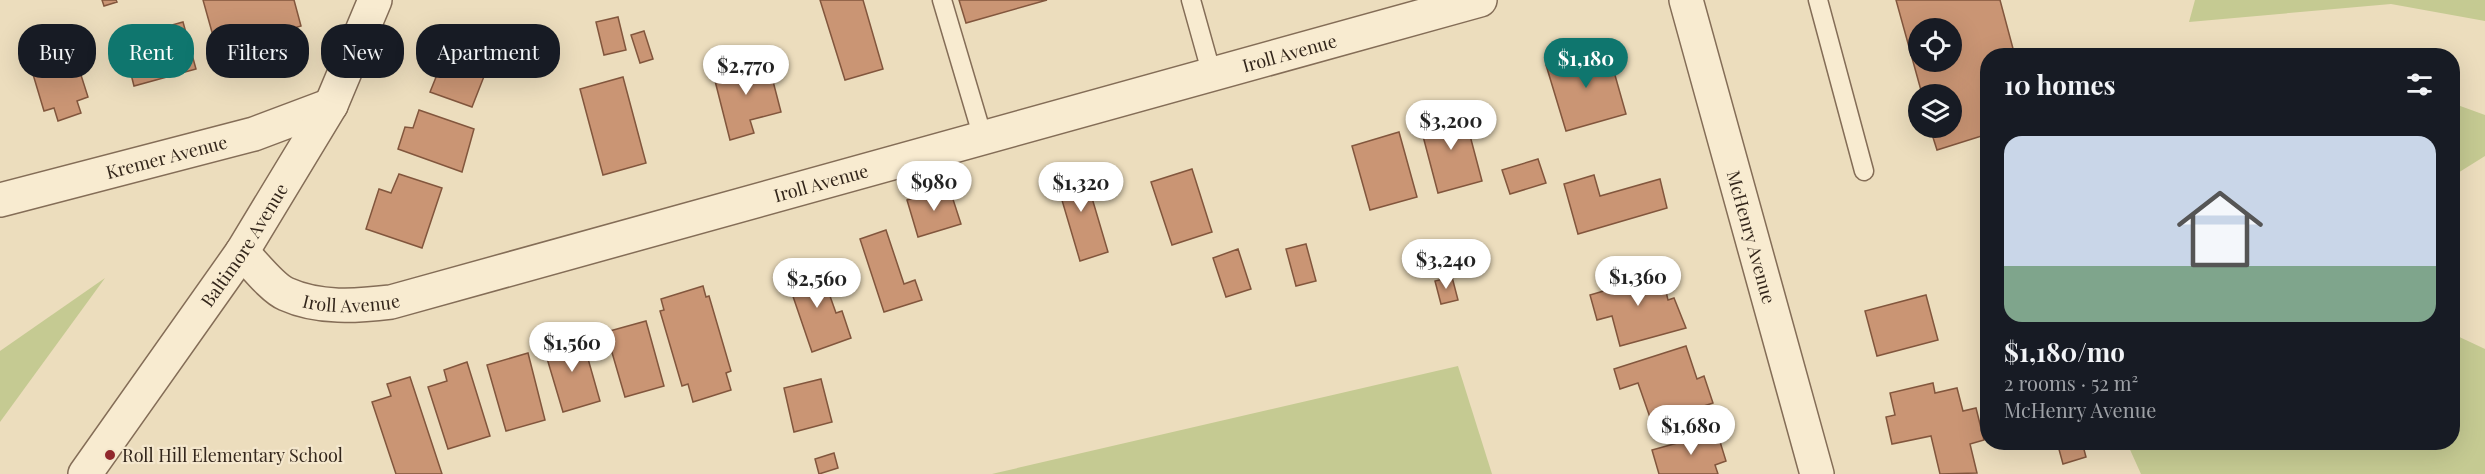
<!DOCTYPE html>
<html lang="en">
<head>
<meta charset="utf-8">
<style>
	:root { --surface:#171b24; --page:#20242c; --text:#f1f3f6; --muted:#9ea1a6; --accent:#0f766e }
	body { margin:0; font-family:"Playfair Display",serif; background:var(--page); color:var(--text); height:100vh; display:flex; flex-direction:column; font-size:22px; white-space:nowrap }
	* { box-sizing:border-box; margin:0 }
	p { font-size:20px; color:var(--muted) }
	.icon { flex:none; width:33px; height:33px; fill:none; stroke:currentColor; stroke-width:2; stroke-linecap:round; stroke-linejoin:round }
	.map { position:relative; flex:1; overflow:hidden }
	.side { position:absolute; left:1980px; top:48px; width:480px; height:402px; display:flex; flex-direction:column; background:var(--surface); border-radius:24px; box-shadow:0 6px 24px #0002 }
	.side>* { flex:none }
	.hud { position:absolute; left:18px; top:24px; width:570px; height:54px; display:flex; gap:12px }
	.tools { position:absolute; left:1908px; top:18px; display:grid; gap:12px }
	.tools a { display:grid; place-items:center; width:54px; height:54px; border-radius:50%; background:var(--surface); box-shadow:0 6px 24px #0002; font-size:30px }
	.price { position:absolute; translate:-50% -51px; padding:0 14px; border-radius:21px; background:#fff; color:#222; font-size:20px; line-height:39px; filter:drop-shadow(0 2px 3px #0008) }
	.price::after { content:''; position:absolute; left:50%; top:36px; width:18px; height:14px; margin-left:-9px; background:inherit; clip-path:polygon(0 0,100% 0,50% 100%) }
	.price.current { background:var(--accent); color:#fff }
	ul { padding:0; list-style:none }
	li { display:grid; align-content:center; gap:12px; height:318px; padding:0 24px }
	li span { display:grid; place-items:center; height:186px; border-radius:18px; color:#555 }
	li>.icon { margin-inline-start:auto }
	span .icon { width:108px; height:108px; fill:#fffc; stroke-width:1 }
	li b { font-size:26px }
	h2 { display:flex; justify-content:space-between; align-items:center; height:72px; padding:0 24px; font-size:26px }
	.tag { padding:0 21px; border-radius:24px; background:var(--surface); box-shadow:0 6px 24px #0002; font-size:21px; line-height:54px }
	.tag.current { background:var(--accent); color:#fff }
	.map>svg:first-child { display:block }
</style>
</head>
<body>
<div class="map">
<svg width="2485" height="474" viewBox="0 0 2485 474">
	<rect width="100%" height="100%" fill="#ecddbd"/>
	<g fill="#c5ca92">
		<path d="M 2195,0 L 2485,0 L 2485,21 L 2391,4 L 2189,22 Z"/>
		<path d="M 2452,103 L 2485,115 L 2485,156 L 2453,176 Z"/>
		<path d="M 105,278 L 0,422 L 0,351 Z"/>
		<path d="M 2453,334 L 2485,349 L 2485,474 L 2141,474 L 2127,443 L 2452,442 Z"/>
		<path d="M 1458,366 L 1492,474 L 992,474 L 996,473 Z"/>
	</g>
	<g fill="#ca9574" stroke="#82563d" stroke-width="1.5" fill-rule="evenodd">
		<path d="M 102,0 L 116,0 L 117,2 L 104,6 Z"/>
		<path d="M 203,0 L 294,0 L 301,26 L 217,50 Z"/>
		<path d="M 820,0 L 863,0 L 883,69 L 845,80 Z"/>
		<path d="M 959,0 L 1047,0 L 966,23 Z"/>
		<path d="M 1896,0 L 2000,0 L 2015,56 L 1988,56 L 1988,134 L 1937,150 L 1930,128 L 1952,128 L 1952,94 L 1922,94 ZM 1918,28 L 1952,28 L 1952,62 L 1918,62 Z"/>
		<path d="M 618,17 L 626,50 L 604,55 L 596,22 Z"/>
		<path d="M 183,22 L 196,69 L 134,86 L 122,39 Z"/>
		<path d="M 66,28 L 88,97 L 77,101 L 81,113 L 58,121 L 54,108 L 44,111 L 23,41 Z"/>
		<path d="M 644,31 L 653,59 L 640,63 L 631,35 Z"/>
		<path d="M 451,40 L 492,56 L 472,107 L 430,92 Z"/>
		<path d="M 1607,47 L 1626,114 L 1566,131 L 1546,65 Z"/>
		<path d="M 767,58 L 781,112 L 750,120 L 754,133 L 730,140 L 713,73 Z"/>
		<path d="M 623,77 L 646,163 L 603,175 L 580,89 Z"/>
		<path d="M 1463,109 L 1482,181 L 1438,193 L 1419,121 Z"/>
		<path d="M 419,110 L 474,129 L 462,172 L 398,149 L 405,127 L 413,128 Z"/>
		<path d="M 1399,132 L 1417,197 L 1370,210 L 1352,146 Z"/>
		<path d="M 1538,159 L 1546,183 L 1510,194 L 1502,170 Z"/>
		<path d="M 1078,166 L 1080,172 L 1084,171 L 1108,252 L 1080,261 L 1056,180 L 1059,179 L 1057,172 Z"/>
		<path d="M 1192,169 L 1212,232 L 1172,245 L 1151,182 Z"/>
		<path d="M 399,174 L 442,188 L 422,248 L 366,229 L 379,189 L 391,193 Z"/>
		<path d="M 1594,175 L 1600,196 L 1660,179 L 1667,208 L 1578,234 L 1564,184 Z"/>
		<path d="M 949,187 L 961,224 L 918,237 L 907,200 Z"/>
		<path d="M 886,230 L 904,284 L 915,280 L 922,300 L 884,312 L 860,239 Z"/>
		<path d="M 1306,244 L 1316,281 L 1296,286 L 1286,249 Z"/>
		<path d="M 1238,249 L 1251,289 L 1226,297 L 1213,258 Z"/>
		<path d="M 819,265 L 836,313 L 842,311 L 851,338 L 812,352 L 786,276 Z"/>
		<path d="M 1660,267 L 1668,300 L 1674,298 L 1686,328 L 1620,346 L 1612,316 L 1597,320 L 1590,295 L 1607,290 L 1604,283 Z"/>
		<path d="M 1452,277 L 1458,300 L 1441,304 L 1435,281 Z"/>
		<path d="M 703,286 L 706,297 L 709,296 L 731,371 L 726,373 L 731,390 L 693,402 L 688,384 L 682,386 L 660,311 L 664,310 L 661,299 Z"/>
		<path d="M 1926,295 L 1938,340 L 1877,356 L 1865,311 Z"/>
		<path d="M 646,321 L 664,386 L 625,397 L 606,332 Z"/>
		<path d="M 581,334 L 600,401 L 563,412 L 543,345 Z"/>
		<path d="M 1686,346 L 1697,379 L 1704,376 L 1713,403 L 1652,423 L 1638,383 L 1620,389 L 1614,369 Z"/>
		<path d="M 528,353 L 545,420 L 506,431 L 487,365 Z"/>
		<path d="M 467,362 L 490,436 L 448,449 L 428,387 L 447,381 L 444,370 Z"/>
		<path d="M 410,377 L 442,474 L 396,474 L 372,402 L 391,396 L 387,384 Z"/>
		<path d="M 821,379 L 832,422 L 794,432 L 784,388 Z"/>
		<path d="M 1933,383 L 1935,393 L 1957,388 L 1963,411 L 1976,408 L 1984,440 L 1970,444 L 1977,473 L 1940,474 L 1931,436 L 1892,444 L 1886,417 L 1895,415 L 1890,393 Z"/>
		<path d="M 1717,432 L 1726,461 L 1715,465 L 1718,474 L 1659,474 L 1652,450 Z"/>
		<path d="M 2057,442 L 2082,442 L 2086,457 L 2063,464 Z"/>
		<path d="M 834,453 L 838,468 L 819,474 L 815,459 Z"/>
	</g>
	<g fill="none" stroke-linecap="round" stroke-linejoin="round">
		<defs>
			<g id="service">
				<path d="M 942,0 L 983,138"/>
				<path d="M 1191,0 L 1212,75"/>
				<path d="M 1818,0 L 1864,171"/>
			</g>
			<g id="minor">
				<path id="s1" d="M 1686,0 L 1817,474"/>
				<path id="s2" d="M 0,200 L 254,134 L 331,105"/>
				<path id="s3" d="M 242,252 C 253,263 272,288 286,294 C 319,309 357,306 391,302 L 1480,0"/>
			</g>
			<g id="tertiary">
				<path id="s4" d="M 85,474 L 242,252 L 331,105 L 375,0"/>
			</g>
		</defs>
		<use href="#service" stroke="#846d57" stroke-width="21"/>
		<use href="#minor" stroke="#846d57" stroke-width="36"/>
		<use href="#tertiary" stroke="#846d57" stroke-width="36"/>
		<use href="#service" stroke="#f8ebd0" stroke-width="18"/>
		<use href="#minor" stroke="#f8ebd0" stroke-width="33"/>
		<use href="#tertiary" stroke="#f8ebd0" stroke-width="33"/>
	</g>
	<circle fill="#91282d" stroke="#f4e7cd" stroke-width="2" cx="110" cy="455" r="6"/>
	<g text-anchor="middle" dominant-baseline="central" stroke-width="4.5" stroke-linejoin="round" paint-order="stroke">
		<g font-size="18" fill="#33261b" stroke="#f4e7cd">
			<text stroke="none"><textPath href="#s3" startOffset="1100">Iroll Avenue</textPath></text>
			<text stroke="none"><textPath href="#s2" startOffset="172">Kremer Avenue</textPath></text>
			<text stroke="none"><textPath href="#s3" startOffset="614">Iroll Avenue</textPath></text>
			<text stroke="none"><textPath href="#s1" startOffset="246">McHenry Avenue</textPath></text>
			<text stroke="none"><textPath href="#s4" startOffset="279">Baltimore Avenue</textPath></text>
			<text stroke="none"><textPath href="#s3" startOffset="128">Iroll Avenue</textPath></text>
		</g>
		<g font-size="18" fill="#33261b" stroke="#f4e7cd" text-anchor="start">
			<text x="122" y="455">Roll Hill Elementary School</text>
		</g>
	</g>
</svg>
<div class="tools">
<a><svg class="icon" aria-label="locate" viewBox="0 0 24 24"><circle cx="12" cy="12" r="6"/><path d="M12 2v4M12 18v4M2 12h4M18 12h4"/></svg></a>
<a><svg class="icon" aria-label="layers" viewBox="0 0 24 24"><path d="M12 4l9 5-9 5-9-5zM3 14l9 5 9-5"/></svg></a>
</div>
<b class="price current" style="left:1586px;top:89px">$1,180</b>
<b class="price" style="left:746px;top:96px">$2,770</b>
<b class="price" style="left:1451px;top:151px">$3,200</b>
<b class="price" style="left:934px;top:212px">$980</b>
<b class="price" style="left:1081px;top:213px">$1,320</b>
<b class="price" style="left:1446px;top:290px">$3,240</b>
<b class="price" style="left:1638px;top:307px">$1,360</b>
<b class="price" style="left:817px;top:309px">$2,560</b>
<b class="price" style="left:572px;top:373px">$1,560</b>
<b class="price" style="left:1691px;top:456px">$1,680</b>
<div class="hud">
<a class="tag">Buy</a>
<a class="tag current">Rent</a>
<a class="tag">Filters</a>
<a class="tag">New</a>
<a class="tag">Apartment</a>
</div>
<section class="side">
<h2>10 homes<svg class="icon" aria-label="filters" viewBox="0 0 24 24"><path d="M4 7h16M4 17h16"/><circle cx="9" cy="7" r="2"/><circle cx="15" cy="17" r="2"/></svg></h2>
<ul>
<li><span style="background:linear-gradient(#c9d6e8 70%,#7fa58c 0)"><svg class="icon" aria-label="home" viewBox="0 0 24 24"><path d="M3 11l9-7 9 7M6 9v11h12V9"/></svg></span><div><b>$1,180/mo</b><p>2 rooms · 52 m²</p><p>McHenry Avenue</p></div></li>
</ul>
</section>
</div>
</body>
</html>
